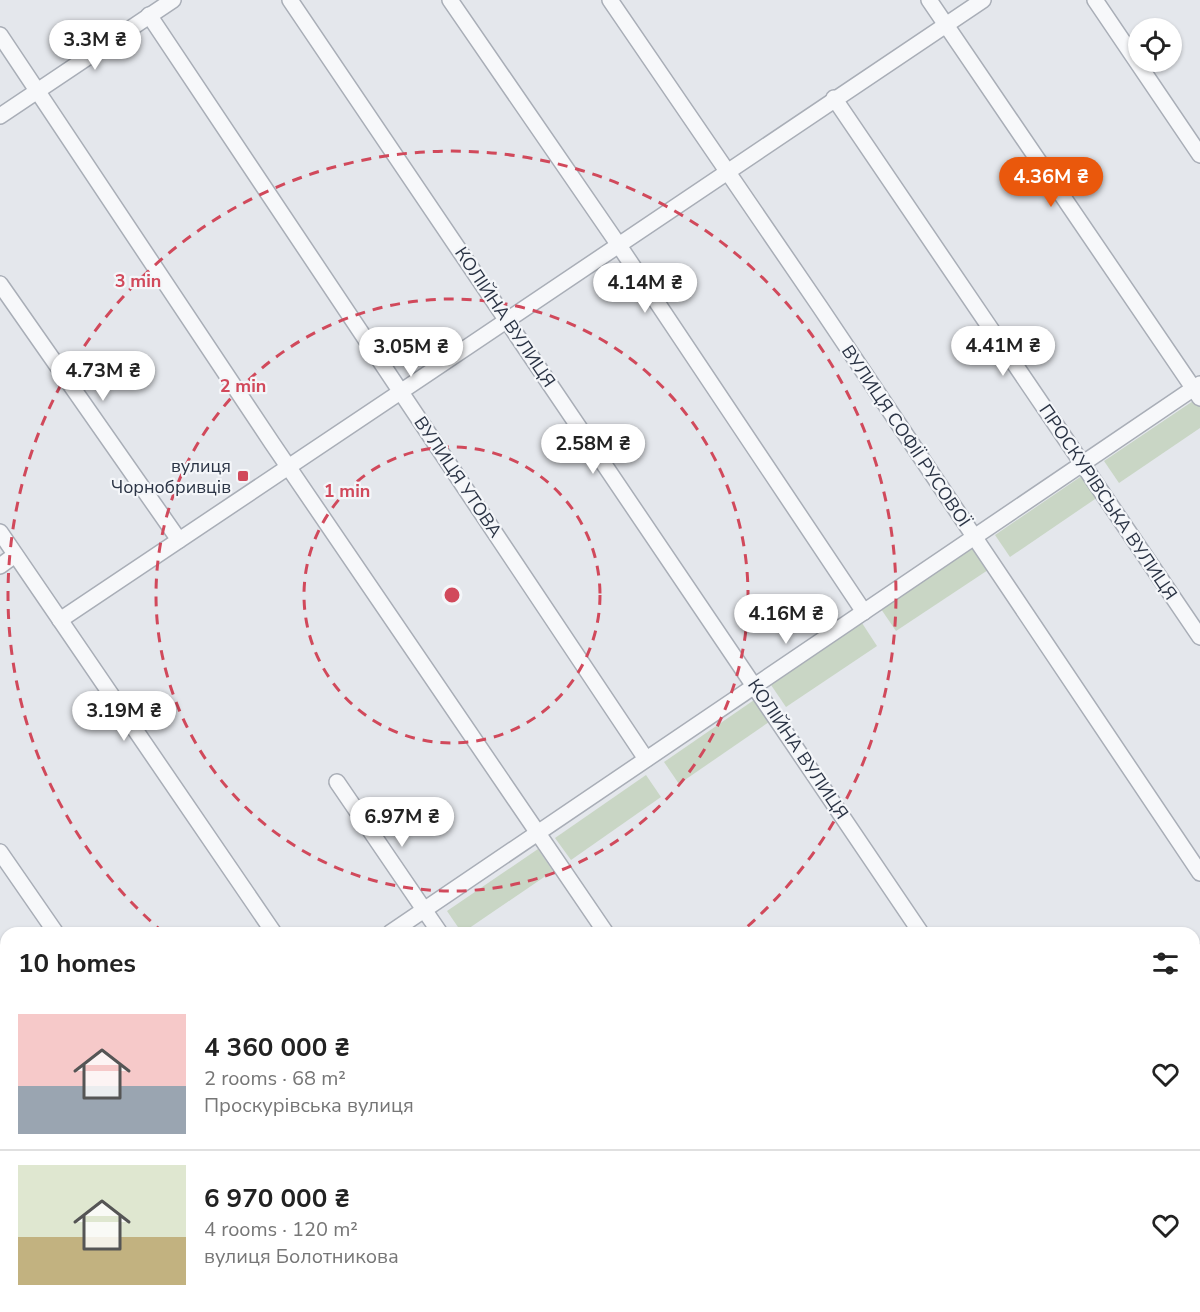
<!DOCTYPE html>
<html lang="en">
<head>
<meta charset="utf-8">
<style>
	:root { --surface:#fff; --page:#f2f2f2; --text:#222; --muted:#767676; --line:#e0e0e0; --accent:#ea580c }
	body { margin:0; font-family:"Nunito Sans",sans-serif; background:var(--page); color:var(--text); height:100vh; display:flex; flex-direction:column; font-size:22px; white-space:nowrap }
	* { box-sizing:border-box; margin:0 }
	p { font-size:20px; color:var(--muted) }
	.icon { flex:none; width:33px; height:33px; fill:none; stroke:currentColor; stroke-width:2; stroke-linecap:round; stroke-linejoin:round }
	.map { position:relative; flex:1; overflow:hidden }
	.details { position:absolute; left:0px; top:927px; width:1200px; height:386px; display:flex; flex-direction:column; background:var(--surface); border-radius:18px 18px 0 0; box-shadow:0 2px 4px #0004 }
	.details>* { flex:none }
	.tools { position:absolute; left:1128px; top:18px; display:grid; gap:12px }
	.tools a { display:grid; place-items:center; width:54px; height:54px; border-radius:50%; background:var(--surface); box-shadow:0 2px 4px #0004; font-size:30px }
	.price { position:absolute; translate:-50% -51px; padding:0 14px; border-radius:21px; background:#fff; color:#222; font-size:20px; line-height:39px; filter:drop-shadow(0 2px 3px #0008) }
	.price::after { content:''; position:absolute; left:50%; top:36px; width:18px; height:14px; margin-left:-9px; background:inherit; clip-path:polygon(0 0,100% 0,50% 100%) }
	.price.current { background:var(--accent); color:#fff }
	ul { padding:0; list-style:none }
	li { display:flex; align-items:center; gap:18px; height:150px; padding:0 18px }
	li+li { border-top:2px solid var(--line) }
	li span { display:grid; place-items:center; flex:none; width:168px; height:120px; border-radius:0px; color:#555 }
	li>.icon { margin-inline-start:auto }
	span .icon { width:72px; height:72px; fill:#fffc; stroke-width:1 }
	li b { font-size:26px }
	h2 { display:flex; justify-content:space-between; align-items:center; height:72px; padding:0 18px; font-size:26px }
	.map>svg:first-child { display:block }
</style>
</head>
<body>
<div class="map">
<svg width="1200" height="1312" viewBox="0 0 1200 1312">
	<rect width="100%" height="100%" fill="#e4e7ec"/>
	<path fill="#d2d6de" d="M 0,1243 L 6,1248 L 6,1306 L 75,1307 L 82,1312 L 0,1312 Z"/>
	<g fill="#c9d6c5">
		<path d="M 1196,399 L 1200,406 L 1200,428 L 1119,483 L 1104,461 Z"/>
		<path d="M 1086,473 L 1101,495 L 1010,557 L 995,535 Z"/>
		<path d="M 973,548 L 988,570 L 896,631 L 881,609 Z"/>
		<path d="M 862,623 L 877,646 L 786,707 L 771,685 Z"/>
		<path d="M 754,700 L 769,722 L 679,784 L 664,762 Z"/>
		<path d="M 646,775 L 661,797 L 571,860 L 555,838 Z"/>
		<path d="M 538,849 L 553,871 L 462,933 L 447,911 Z"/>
		<path d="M 6,1158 L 6,1248 L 0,1243 L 0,1162 Z"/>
		<path d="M 190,1306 L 197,1312 L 82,1312 L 75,1307 Z"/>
	</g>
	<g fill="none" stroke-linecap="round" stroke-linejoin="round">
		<defs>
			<g id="minor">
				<path d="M 290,0 L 921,933"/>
				<path d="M 450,0 L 618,244 L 864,612"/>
				<path d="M 610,0 L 820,307 L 1200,873"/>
				<path d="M 929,0 L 1200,398"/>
				<path d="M 1095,0 L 1200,155"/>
				<path d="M 149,15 L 646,759"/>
				<path d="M 0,35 L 272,443 L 606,933"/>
				<path d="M 834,98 L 1200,637"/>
				<path d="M 0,116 L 173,0"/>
				<path d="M 0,284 L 179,540"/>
				<path d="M 0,532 L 274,933"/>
				<path d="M 0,566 L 15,555"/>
				<path d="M 60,620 C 368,414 676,207 983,0"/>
				<path d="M 337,782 L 440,933"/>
				<path d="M 0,852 L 56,933"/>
				<path d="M 390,933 L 1200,384"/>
				<path d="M 1194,956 L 1200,952"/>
				<path d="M 0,1129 L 6,1137"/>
				<path d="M 1194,1181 L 1200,1190"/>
				<path d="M 0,1214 L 6,1210"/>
				<path d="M 190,1306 L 197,1312"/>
				<path d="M 525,1306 L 529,1312"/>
				<path d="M 806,1306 L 809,1312"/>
				<path d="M 967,1306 L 971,1312"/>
				<path d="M 668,1312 L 676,1306"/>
			</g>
		</defs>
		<use href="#minor" stroke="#a9aeb7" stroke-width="18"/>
		<use href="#minor" stroke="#f7f8fa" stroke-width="15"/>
	</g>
	<g fill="none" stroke="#d1495b" stroke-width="3" stroke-dasharray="10 8">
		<circle cx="452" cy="595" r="148"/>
		<circle cx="452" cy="595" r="296"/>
		<path d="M164 933A444 444 0 1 1 740 933"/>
	</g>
	<rect fill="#d1495b" stroke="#f4f6f9" stroke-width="2" x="237" y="470" width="12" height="12" rx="3"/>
	<g text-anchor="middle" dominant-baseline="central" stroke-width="4.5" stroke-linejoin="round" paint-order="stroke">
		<g font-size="18" fill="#2b3445" stroke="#f4f6f9">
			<text transform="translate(505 317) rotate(56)">КОЛІЙНА ВУЛИЦЯ</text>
			<text transform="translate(906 436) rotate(56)">ВУЛИЦЯ СОФІЇ РУСОВОЇ</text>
			<text transform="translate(458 477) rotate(56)">ВУЛИЦЯ УТОВА</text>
			<text transform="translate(1108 502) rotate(56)">ПРОСКУРІВСЬКА ВУЛИЦЯ</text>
			<text transform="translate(798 749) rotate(56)">КОЛІЙНА ВУЛИЦЯ</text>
		</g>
		<g font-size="18" fill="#2b3445" stroke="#f4f6f9" text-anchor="end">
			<text x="231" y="466">вулиця<tspan x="231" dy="21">Чорнобривців</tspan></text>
		</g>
	</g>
	<circle cx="452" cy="595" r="9" fill="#d1495b" stroke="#f4f6f9" stroke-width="3"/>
	<g font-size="18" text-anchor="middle" font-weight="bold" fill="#d1495b" stroke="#f4f6f9" stroke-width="4.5" stroke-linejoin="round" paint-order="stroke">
		<text x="138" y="287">3 min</text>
		<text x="243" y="392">2 min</text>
		<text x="347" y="497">1 min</text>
	</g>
</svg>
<div class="tools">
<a><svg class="icon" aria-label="locate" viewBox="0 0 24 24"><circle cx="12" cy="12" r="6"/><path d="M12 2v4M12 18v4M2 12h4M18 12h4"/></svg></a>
</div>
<b class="price" style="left:95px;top:71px">3.3M ₴</b>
<b class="price current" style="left:1051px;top:208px">4.36M ₴</b>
<b class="price" style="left:645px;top:314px">4.14M ₴</b>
<b class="price" style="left:1003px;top:377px">4.41M ₴</b>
<b class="price" style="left:411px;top:378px">3.05M ₴</b>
<b class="price" style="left:103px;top:402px">4.73M ₴</b>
<b class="price" style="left:593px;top:475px">2.58M ₴</b>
<b class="price" style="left:786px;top:645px">4.16M ₴</b>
<b class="price" style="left:124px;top:742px">3.19M ₴</b>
<b class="price" style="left:402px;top:848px">6.97M ₴</b>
<section class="details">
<h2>10 homes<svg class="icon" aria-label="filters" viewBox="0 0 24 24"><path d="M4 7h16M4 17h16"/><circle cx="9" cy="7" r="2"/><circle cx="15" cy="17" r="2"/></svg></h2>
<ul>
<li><span style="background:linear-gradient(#f6c9c9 60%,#9aa5b1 0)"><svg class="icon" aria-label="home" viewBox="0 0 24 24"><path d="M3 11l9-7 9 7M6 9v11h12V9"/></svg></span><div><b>4 360 000 ₴</b><p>2 rooms · 68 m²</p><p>Проскурівська вулиця</p></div><svg class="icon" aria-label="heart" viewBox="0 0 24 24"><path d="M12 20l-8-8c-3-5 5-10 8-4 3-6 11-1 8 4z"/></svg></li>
<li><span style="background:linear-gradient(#dfe7d0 60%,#c2b280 0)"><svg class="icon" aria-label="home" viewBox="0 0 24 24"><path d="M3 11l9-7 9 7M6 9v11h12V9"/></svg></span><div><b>6 970 000 ₴</b><p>4 rooms · 120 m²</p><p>вулиця Болотникова</p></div><svg class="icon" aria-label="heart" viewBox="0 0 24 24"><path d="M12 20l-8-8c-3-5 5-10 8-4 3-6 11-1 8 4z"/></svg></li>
</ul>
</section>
</div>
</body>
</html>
